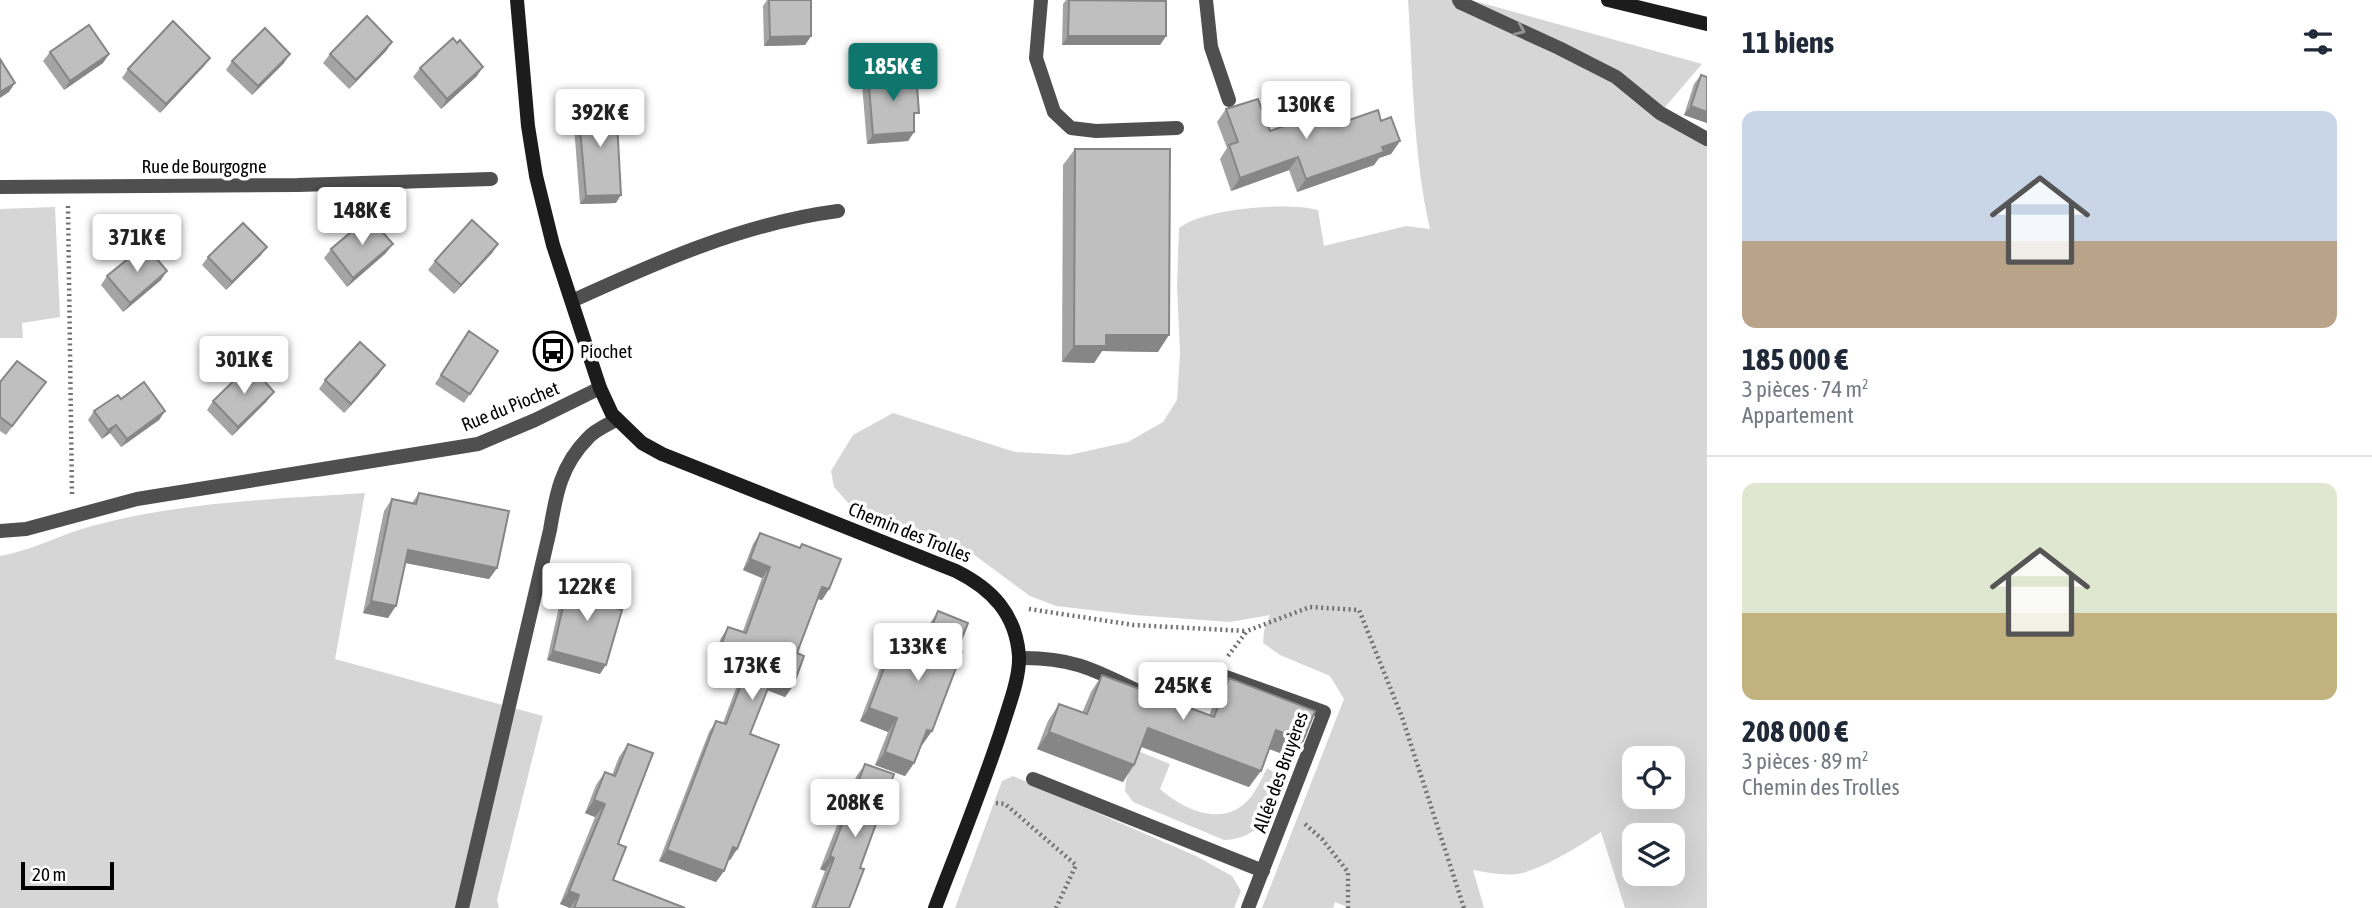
<!DOCTYPE html>
<html lang="fr">
<head>
<meta charset="utf-8">
<style>
	:root { --surface:#fff; --page:#f6f6f7; --text:#1f2937; --muted:#747a83; --line:#e0e1e3; --accent:#0f766e }
	body { margin:0; font-family:"Asap Condensed",sans-serif; background:var(--page); color:var(--text); height:100vh; display:flex; flex-direction:column; font-size:26px; white-space:nowrap }
	* { box-sizing:border-box; margin:0 }
	p { font-size:23px; color:var(--muted) }
	.icon { flex:none; width:38px; height:38px; fill:none; stroke:currentColor; stroke-width:2; stroke-linecap:round; stroke-linejoin:round }
	.map { position:relative; flex:1; overflow:hidden }
	.details { display:flex; flex-direction:column; background:var(--surface); width:665px }
	.details>* { flex:none }
	.tools { position:absolute; left:1622px; top:746px; display:grid; gap:14px }
	.tools a { display:grid; place-items:center; width:63px; height:63px; border-radius:14px; background:var(--surface); box-shadow:0 7px 28px #0002; font-size:35px }
	.scale { position:absolute; left:21px; bottom:18px; width:93px; box-sizing:border-box; padding-left:7px; border:4px solid #000; border-top:0; font-size:19px; line-height:24px; white-space:nowrap; color:#000; -webkit-text-stroke:5px #fff; paint-order:stroke }
	.price { position:absolute; translate:-50% -60px; padding:0 16px; border-radius:7px; background:#fff; color:#222; font-size:23px; line-height:46px; filter:drop-shadow(0 2px 4px #0008) }
	.price::after { content:''; position:absolute; left:50%; top:42px; width:21px; height:16px; margin-left:-10px; background:inherit; clip-path:polygon(0 0,100% 0,50% 100%) }
	.price.selected { background:var(--accent); color:#fff }
	ul { padding:0; list-style:none }
	li { display:grid; align-content:center; gap:14px; height:371px; padding:0 35px }
	li+li { border-top:2px solid var(--line) }
	li span { display:grid; place-items:center; height:217px; border-radius:14px; color:#555 }
	li>.icon { margin-inline-start:auto }
	span .icon { width:126px; height:126px; fill:#fffc; stroke-width:1 }
	li b { font-size:30px }
	h2 { display:flex; justify-content:space-between; align-items:center; height:84px; padding:0 35px; font-size:30px }
	main { display:flex; flex:1; min-height:0 }
	.map>svg:first-child { display:block }
</style>
</head>
<body>
<main>
<div class="map">
<svg width="1707" height="908" viewBox="0 0 1707 908">
	<rect width="100%" height="100%" fill="#fff"/>
	<g fill="#d6d6d6" fill-rule="evenodd">
		<path d="M 1408,0 L 1471,0 L 1702,64 L 1660,113 L 1707,145 L 1707,908 L 1625,908 L 1601,832 C 1579,846 1542,870 1517,874 C 1502,876 1487,872 1473,870 L 1484,908 L 1350,908 L 1335,902 L 1333,908 L 1262,908 L 1344,699 L 1330,676 L 1280,655 L 1263,643 L 1264,631 L 1270,615 L 1230,622 L 1134,615 L 1056,606 L 1030,596 L 965,548 L 849,504 L 834,487 L 831,471 L 853,435 L 893,413 L 1015,452 L 1069,455 L 1128,442 L 1163,422 L 1177,400 L 1180,353 L 1177,286 L 1179,228 C 1205,208 1286,202 1318,210 L 1324,246 L 1406,226 L 1430,229 C 1413,154 1413,76 1408,0 ZM 1634,758 L 1673,758 L 1673,796 L 1634,796 ZM 1634,835 L 1673,835 L 1673,873 L 1634,873 Z"/>
		<path d="M 55,207 L 60,317 L 22,323 L 23,338 L 0,338 L 0,209 Z"/>
		<path d="M 365,493 L 335,659 L 543,716 L 497,900 L 499,908 L 0,908 L 0,556 C 31,551 61,534 92,526 C 179,502 276,499 365,493 Z"/>
		<path d="M 1138,751 L 1170,764 L 1160,789 C 1184,810 1224,829 1250,798 C 1257,789 1262,778 1267,768 L 1279,775 C 1281,786 1278,792 1274,802 C 1265,825 1250,839 1224,840 L 1133,802 L 1125,791 L 1126,780 Z"/>
		<path d="M 1013,776 L 1196,856 L 1232,876 L 1241,891 L 1234,908 L 955,908 L 1002,781 Z"/>
	</g>
	<g fill="none" stroke-linecap="round" stroke-linejoin="round">
		<g stroke="#717171" stroke-width="4.5" stroke-dasharray="2 3.5" stroke-linecap="butt">
			<path d="M 68,206 L 72,495"/>
			<path d="M 1029,609 L 1134,625 L 1246,631"/>
			<path d="M 1228,656 L 1247,631 L 1310,607 L 1359,610 L 1402,717 L 1464,908"/>
			<path d="M 996,803 L 1005,804 L 1076,865 L 1056,908"/>
			<path d="M 1305,824 L 1322,839 L 1348,872 L 1348,908"/>
		</g>
		<g stroke="#4f4f4f" stroke-width="14">
			<path d="M 1041,0 L 1036,58 L 1054,112 L 1071,128 L 1096,131 L 1177,128"/>
			<path d="M 1206,0 L 1211,47 L 1229,100"/>
			<path d="M 572,301 C 657,262 745,223 838,211"/>
			<path d="M 1019,658 C 1072,657 1095,670 1140,692 L 1215,673 L 1324,712 L 1248,908"/>
			<path d="M 1033,779 L 1263,871"/>
			<path d="M 462,908 L 550,530 C 556,494 561,465 588,438 C 595,430 607,425 616,420"/>
		</g>
		<g stroke="#4f4f4f" stroke-width="14">
			<path d="M 1459,0 L 1461,3 L 1559,48 L 1616,77 L 1660,113 L 1707,139"/>
			<path d="M 0,187 L 298,185 L 491,179"/>
			<path d="M 0,531 L 26,529 L 137,499 L 478,444 L 535,420 L 600,388"/>
		</g>
		<g stroke="#1c1c1c" stroke-width="14">
			<path d="M 517,0 L 528,126 L 536,176 L 553,245 L 600,388 L 612,414 L 642,443 L 662,454 L 956,571 C 992,589 1016,614 1019,656 C 1020,678 1008,708 1002,728 C 982,789 958,848 935,908"/>
			<path d="M 1608,0 L 1707,24"/>
		</g>
	</g>
	<g fill="#a4a4a4">
		<path d="M 767,0 L 811,0 L 811,36 L 805,45 L 764,46 L 763,6 Z"/>
		<path d="M 1066,0 L 1116,0 L 1166,36 L 1160,45 L 1062,45 L 1063,4 Z"/>
		<path d="M 392,42 L 386,51 L 349,89 L 323,63 L 330,54 Z"/>
		<path d="M 50,52 L 109,54 L 103,63 L 64,90 L 43,61 Z"/>
		<path d="M 210,58 L 204,66 L 160,113 L 122,78 L 128,69 Z"/>
		<path d="M 232,61 L 284,63 L 252,95 L 226,70 Z"/>
		<path d="M 420,68 L 477,76 L 441,109 L 413,77 Z"/>
		<path d="M 868,75 L 914,119 L 914,132 L 908,141 L 867,144 L 862,84 Z"/>
		<path d="M 1701,75 L 1707,77 L 1707,123 L 1684,115 L 1694,84 Z"/>
		<path d="M 578,105 L 616,203 L 580,204 L 573,113 Z"/>
		<path d="M 1226,109 L 1270,131 L 1381,121 L 1400,141 L 1391,154 L 1379,158 L 1374,165 L 1297,192 L 1289,170 L 1231,191 L 1220,159 L 1227,148 L 1217,122 Z"/>
		<path d="M 1075,149 L 1158,352 L 1102,351 L 1094,363 L 1062,362 L 1063,165 Z"/>
		<path d="M 498,244 L 492,253 L 454,294 L 428,270 L 435,261 Z"/>
		<path d="M 267,247 L 261,255 L 226,290 L 202,265 L 208,257 Z"/>
		<path d="M 331,249 L 386,253 L 347,287 L 324,258 Z"/>
		<path d="M 107,276 L 161,280 L 123,312 L 101,285 Z"/>
		<path d="M 462,340 L 498,351 L 464,403 L 435,384 Z"/>
		<path d="M 379,374 L 344,413 L 319,389 L 325,380 Z"/>
		<path d="M 0,382 L 46,382 L 6,435 L 0,431 Z"/>
		<path d="M 121,399 L 165,411 L 159,420 L 121,447 L 110,433 L 102,439 L 88,420 L 94,411 Z"/>
		<path d="M 213,401 L 267,401 L 232,436 L 207,410 Z"/>
		<path d="M 419,493 L 497,568 L 489,579 L 406,563 L 388,618 L 363,613 L 384,511 L 392,499 L 412,503 Z"/>
		<path d="M 760,533 L 799,548 L 802,544 L 829,589 L 822,600 L 817,599 L 797,653 L 793,686 L 785,697 L 767,690 L 750,734 L 737,849 L 730,860 L 728,859 L 724,871 L 716,882 L 659,861 L 709,732 L 716,721 L 723,723 L 741,675 L 711,664 L 721,638 L 728,627 L 743,631 L 762,578 L 743,570 L 753,544 Z"/>
		<path d="M 569,580 L 609,606 L 600,674 L 547,660 L 563,589 Z"/>
		<path d="M 938,611 L 957,650 L 932,731 L 922,745 L 921,744 L 914,763 L 905,776 L 875,765 L 888,732 L 860,721 L 890,642 L 899,629 L 924,638 L 929,625 Z"/>
		<path d="M 1102,675 L 1209,716 L 1217,695 L 1229,678 L 1303,741 L 1291,757 L 1269,749 L 1249,787 L 1141,747 L 1123,782 L 1037,749 L 1048,721 L 1059,704 L 1082,713 L 1091,692 Z"/>
		<path d="M 628,744 L 613,880 L 685,908 L 570,908 L 560,904 L 595,817 L 585,813 L 596,785 L 605,772 L 612,775 L 619,757 Z"/>
		<path d="M 865,764 L 849,908 L 811,908 L 825,871 L 820,869 L 856,777 Z"/>
	</g>
	<g fill="#868686">
		<path d="M 811,36 L 805,45 L 764,46 L 770,37 Z"/>
		<path d="M 1068,36 L 1166,36 L 1160,45 L 1062,45 Z"/>
		<path d="M 392,42 L 386,51 L 349,89 L 356,80 Z"/>
		<path d="M 109,54 L 103,63 L 64,90 L 70,81 Z"/>
		<path d="M 290,54 L 284,63 L 252,95 L 258,86 Z"/>
		<path d="M 210,58 L 204,66 L 160,113 L 166,104 Z"/>
		<path d="M 483,67 L 477,76 L 441,109 L 447,99 Z"/>
		<path d="M 15,83 L 9,92 L 0,98 L 0,92 Z"/>
		<path d="M 1691,106 L 1707,112 L 1707,123 L 1684,115 Z"/>
		<path d="M 914,132 L 908,141 L 867,144 L 873,135 Z"/>
		<path d="M 1400,141 L 1391,154 L 1379,158 L 1374,165 L 1297,192 L 1306,179 Z"/>
		<path d="M 1298,157 L 1289,170 L 1231,191 L 1240,178 Z"/>
		<path d="M 621,195 L 616,203 L 580,204 L 586,196 Z"/>
		<path d="M 393,244 L 386,253 L 347,287 L 353,278 Z"/>
		<path d="M 498,244 L 492,253 L 454,294 L 461,285 Z"/>
		<path d="M 267,247 L 261,255 L 226,290 L 232,282 Z"/>
		<path d="M 167,271 L 161,280 L 123,312 L 130,303 Z"/>
		<path d="M 1106,335 L 1169,335 L 1158,352 L 1102,351 L 1094,363 L 1062,362 L 1074,346 Z"/>
		<path d="M 385,365 L 379,374 L 344,413 L 351,404 Z"/>
		<path d="M 274,392 L 267,401 L 232,436 L 238,427 Z"/>
		<path d="M 165,411 L 159,420 L 121,447 L 127,439 Z"/>
		<path d="M 116,425 L 110,433 L 102,439 L 108,430 Z"/>
		<path d="M 408,550 L 497,568 L 489,579 L 400,562 Z"/>
		<path d="M 750,559 L 770,567 L 762,578 L 743,570 Z"/>
		<path d="M 822,587 L 829,589 L 822,600 L 814,598 Z"/>
		<path d="M 371,601 L 396,606 L 388,618 L 363,613 Z"/>
		<path d="M 553,651 L 606,665 L 600,674 L 547,660 Z"/>
		<path d="M 718,653 L 749,664 L 741,675 L 711,664 Z"/>
		<path d="M 772,678 L 793,686 L 785,697 L 764,689 Z"/>
		<path d="M 869,708 L 897,718 L 888,732 L 860,721 Z"/>
		<path d="M 1148,728 L 1261,771 L 1249,787 L 1137,745 Z"/>
		<path d="M 927,730 L 932,731 L 922,745 L 918,743 Z"/>
		<path d="M 1276,730 L 1303,741 L 1291,757 L 1264,747 Z"/>
		<path d="M 1049,732 L 1134,765 L 1123,782 L 1037,749 Z"/>
		<path d="M 885,752 L 914,763 L 905,776 L 875,765 Z"/>
		<path d="M 594,800 L 605,804 L 595,817 L 585,813 Z"/>
		<path d="M 733,847 L 737,849 L 730,860 L 725,858 Z"/>
		<path d="M 667,850 L 724,871 L 716,882 L 659,861 Z"/>
		<path d="M 830,856 L 834,858 L 825,871 L 820,869 Z"/>
		<path d="M 569,891 L 579,895 L 570,908 L 560,904 Z"/>
	</g>
	<g fill="#bfbfbf" stroke="#868686" stroke-width="2">
		<path d="M 769,0 L 811,0 L 811,36 L 770,37 Z"/>
		<path d="M 1069,0 L 1166,1 L 1166,36 L 1068,36 Z"/>
		<path d="M 367,16 L 392,42 L 356,80 L 330,54 Z"/>
		<path d="M 173,21 L 210,58 L 166,104 L 128,69 Z"/>
		<path d="M 89,25 L 109,54 L 70,81 L 50,52 Z"/>
		<path d="M 265,28 L 290,54 L 258,86 L 232,61 Z"/>
		<path d="M 453,38 L 457,43 L 460,40 L 483,67 L 447,99 L 420,68 Z"/>
		<path d="M 0,59 L 15,83 L 0,92 Z"/>
		<path d="M 916,72 L 919,113 L 914,113 L 914,132 L 873,135 L 868,75 Z"/>
		<path d="M 1701,75 L 1707,77 L 1707,112 L 1691,106 Z"/>
		<path d="M 1258,99 L 1270,131 L 1329,110 L 1335,125 L 1378,110 L 1381,121 L 1391,117 L 1400,141 L 1382,147 L 1384,152 L 1306,179 L 1298,157 L 1240,178 L 1229,145 L 1238,142 L 1226,109 Z"/>
		<path d="M 616,103 L 621,195 L 586,196 L 578,105 Z"/>
		<path d="M 1075,149 L 1170,149 L 1169,335 L 1106,335 L 1106,346 L 1074,346 Z"/>
		<path d="M 369,217 L 393,244 L 353,278 L 331,249 Z"/>
		<path d="M 472,220 L 498,244 L 461,285 L 435,261 Z"/>
		<path d="M 243,223 L 267,247 L 232,282 L 208,257 Z"/>
		<path d="M 145,245 L 167,271 L 130,303 L 107,276 Z"/>
		<path d="M 469,331 L 498,351 L 470,394 L 441,375 Z"/>
		<path d="M 360,342 L 385,365 L 351,404 L 325,380 Z"/>
		<path d="M 17,361 L 46,382 L 12,426 L 0,417 L 0,382 Z"/>
		<path d="M 250,365 L 274,392 L 238,427 L 213,401 Z"/>
		<path d="M 144,382 L 165,411 L 127,439 L 116,425 L 108,430 L 94,411 L 118,395 L 121,399 Z"/>
		<path d="M 419,493 L 509,511 L 497,568 L 408,550 L 396,606 L 371,601 L 392,499 L 416,504 Z"/>
		<path d="M 760,533 L 800,548 L 802,544 L 841,559 L 829,589 L 822,587 L 797,653 L 804,656 L 793,686 L 772,678 L 750,734 L 779,745 L 737,849 L 733,847 L 724,871 L 667,850 L 716,721 L 726,724 L 749,664 L 718,653 L 728,627 L 746,633 L 770,567 L 750,559 Z"/>
		<path d="M 569,580 L 612,591 L 609,606 L 622,610 L 606,665 L 553,651 Z"/>
		<path d="M 938,611 L 968,623 L 957,650 L 962,652 L 932,731 L 927,730 L 914,763 L 885,752 L 897,718 L 869,708 L 899,629 L 927,639 Z"/>
		<path d="M 1102,675 L 1214,717 L 1229,678 L 1315,711 L 1303,741 L 1276,730 L 1261,771 L 1148,728 L 1134,765 L 1049,732 L 1059,704 L 1087,714 Z"/>
		<path d="M 628,744 L 653,753 L 618,844 L 626,847 L 613,880 L 685,908 L 574,908 L 579,895 L 569,891 L 605,804 L 594,800 L 605,772 L 615,776 Z"/>
		<path d="M 865,764 L 894,774 L 860,868 L 864,869 L 849,908 L 815,908 L 834,858 L 830,856 Z"/>
	</g>
	<defs><path id="oneway-chevron" d="M-2-3.5L2.5 0L-2 3.5" fill="none" stroke-width="1.6" stroke-linecap="round" stroke-linejoin="round" transform="scale(1.75)"/></defs>
	<use stroke="#959595" href="#oneway-chevron" transform="translate(1520 30) rotate(24)"/>
	<defs>
		<symbol id="bus-ring" viewBox="-11 -11 22 22"><circle r="9.5" fill="#fff" stroke="#000" stroke-width="1.5"/><path d="M-5-6H5V4H4V6H2V4H-2V6H-4V4H-5ZM-3.5-4V0h7V-4ZM-3.5 1.2v1.5H-2V1.2ZM2 1.2v1.5H3.5V1.2Z" fill="#000"/></symbol>
	</defs>
	<g fill-rule="evenodd">
		<use href="#bus-ring" x="531" y="329" width="44" height="44"/>
	</g>
	<g text-anchor="middle" dominant-baseline="central" stroke-width="7" stroke-linejoin="round" paint-order="stroke">
		<g font-size="19" fill="#000" stroke="#fff">
			<text x="204" y="166">Rue de Bourgogne</text>
			<text transform="translate(510 406) rotate(-22)">Rue du Piochet</text>
			<text transform="translate(910 532) rotate(22)">Chemin des Trolles</text>
			<text transform="translate(1280 772) rotate(-70)">Allée des Bruyères</text>
		</g>
		<g font-size="19" fill="#000" stroke="#fff" text-anchor="start">
			<text x="580" y="351">Piochet</text>
		</g>
	</g>
</svg>
<div class="tools">
<a><svg class="icon" aria-label="locate" viewBox="0 0 24 24"><circle cx="12" cy="12" r="6"/><path d="M12 2v4M12 18v4M2 12h4M18 12h4"/></svg></a>
<a><svg class="icon" aria-label="layers" viewBox="0 0 24 24"><path d="M12 4l9 5-9 5-9-5zM3 14l9 5 9-5"/></svg></a>
</div>
<div class="scale">20 m</div>
<b class="price selected" style="left:893px;top:103px">185K €</b>
<b class="price" style="left:1306px;top:141px">130K €</b>
<b class="price" style="left:600px;top:149px">392K €</b>
<b class="price" style="left:362px;top:247px">148K €</b>
<b class="price" style="left:137px;top:274px">371K €</b>
<b class="price" style="left:244px;top:396px">301K €</b>
<b class="price" style="left:587px;top:623px">122K €</b>
<b class="price" style="left:918px;top:683px">133K €</b>
<b class="price" style="left:752px;top:702px">173K €</b>
<b class="price" style="left:1183px;top:722px">245K €</b>
<b class="price" style="left:855px;top:839px">208K €</b>
</div>
<section class="details">
<h2>11 biens<svg class="icon" aria-label="filters" viewBox="0 0 24 24"><path d="M4 7h16M4 17h16"/><circle cx="9" cy="7" r="2"/><circle cx="15" cy="17" r="2"/></svg></h2>
<ul>
<li><span style="background:linear-gradient(#c9d6e8 60%,#b9a48a 0)"><svg class="icon" aria-label="home" viewBox="0 0 24 24"><path d="M3 11l9-7 9 7M6 9v11h12V9"/></svg></span><div><b>185 000 €</b><p>3 pièces · 74 m²</p><p>Appartement</p></div></li>
<li><span style="background:linear-gradient(#dfe7d0 60%,#c2b280 0)"><svg class="icon" aria-label="home" viewBox="0 0 24 24"><path d="M3 11l9-7 9 7M6 9v11h12V9"/></svg></span><div><b>208 000 €</b><p>3 pièces · 89 m²</p><p>Chemin des Trolles</p></div></li>
</ul>
</section>
</main>
</body>
</html>
